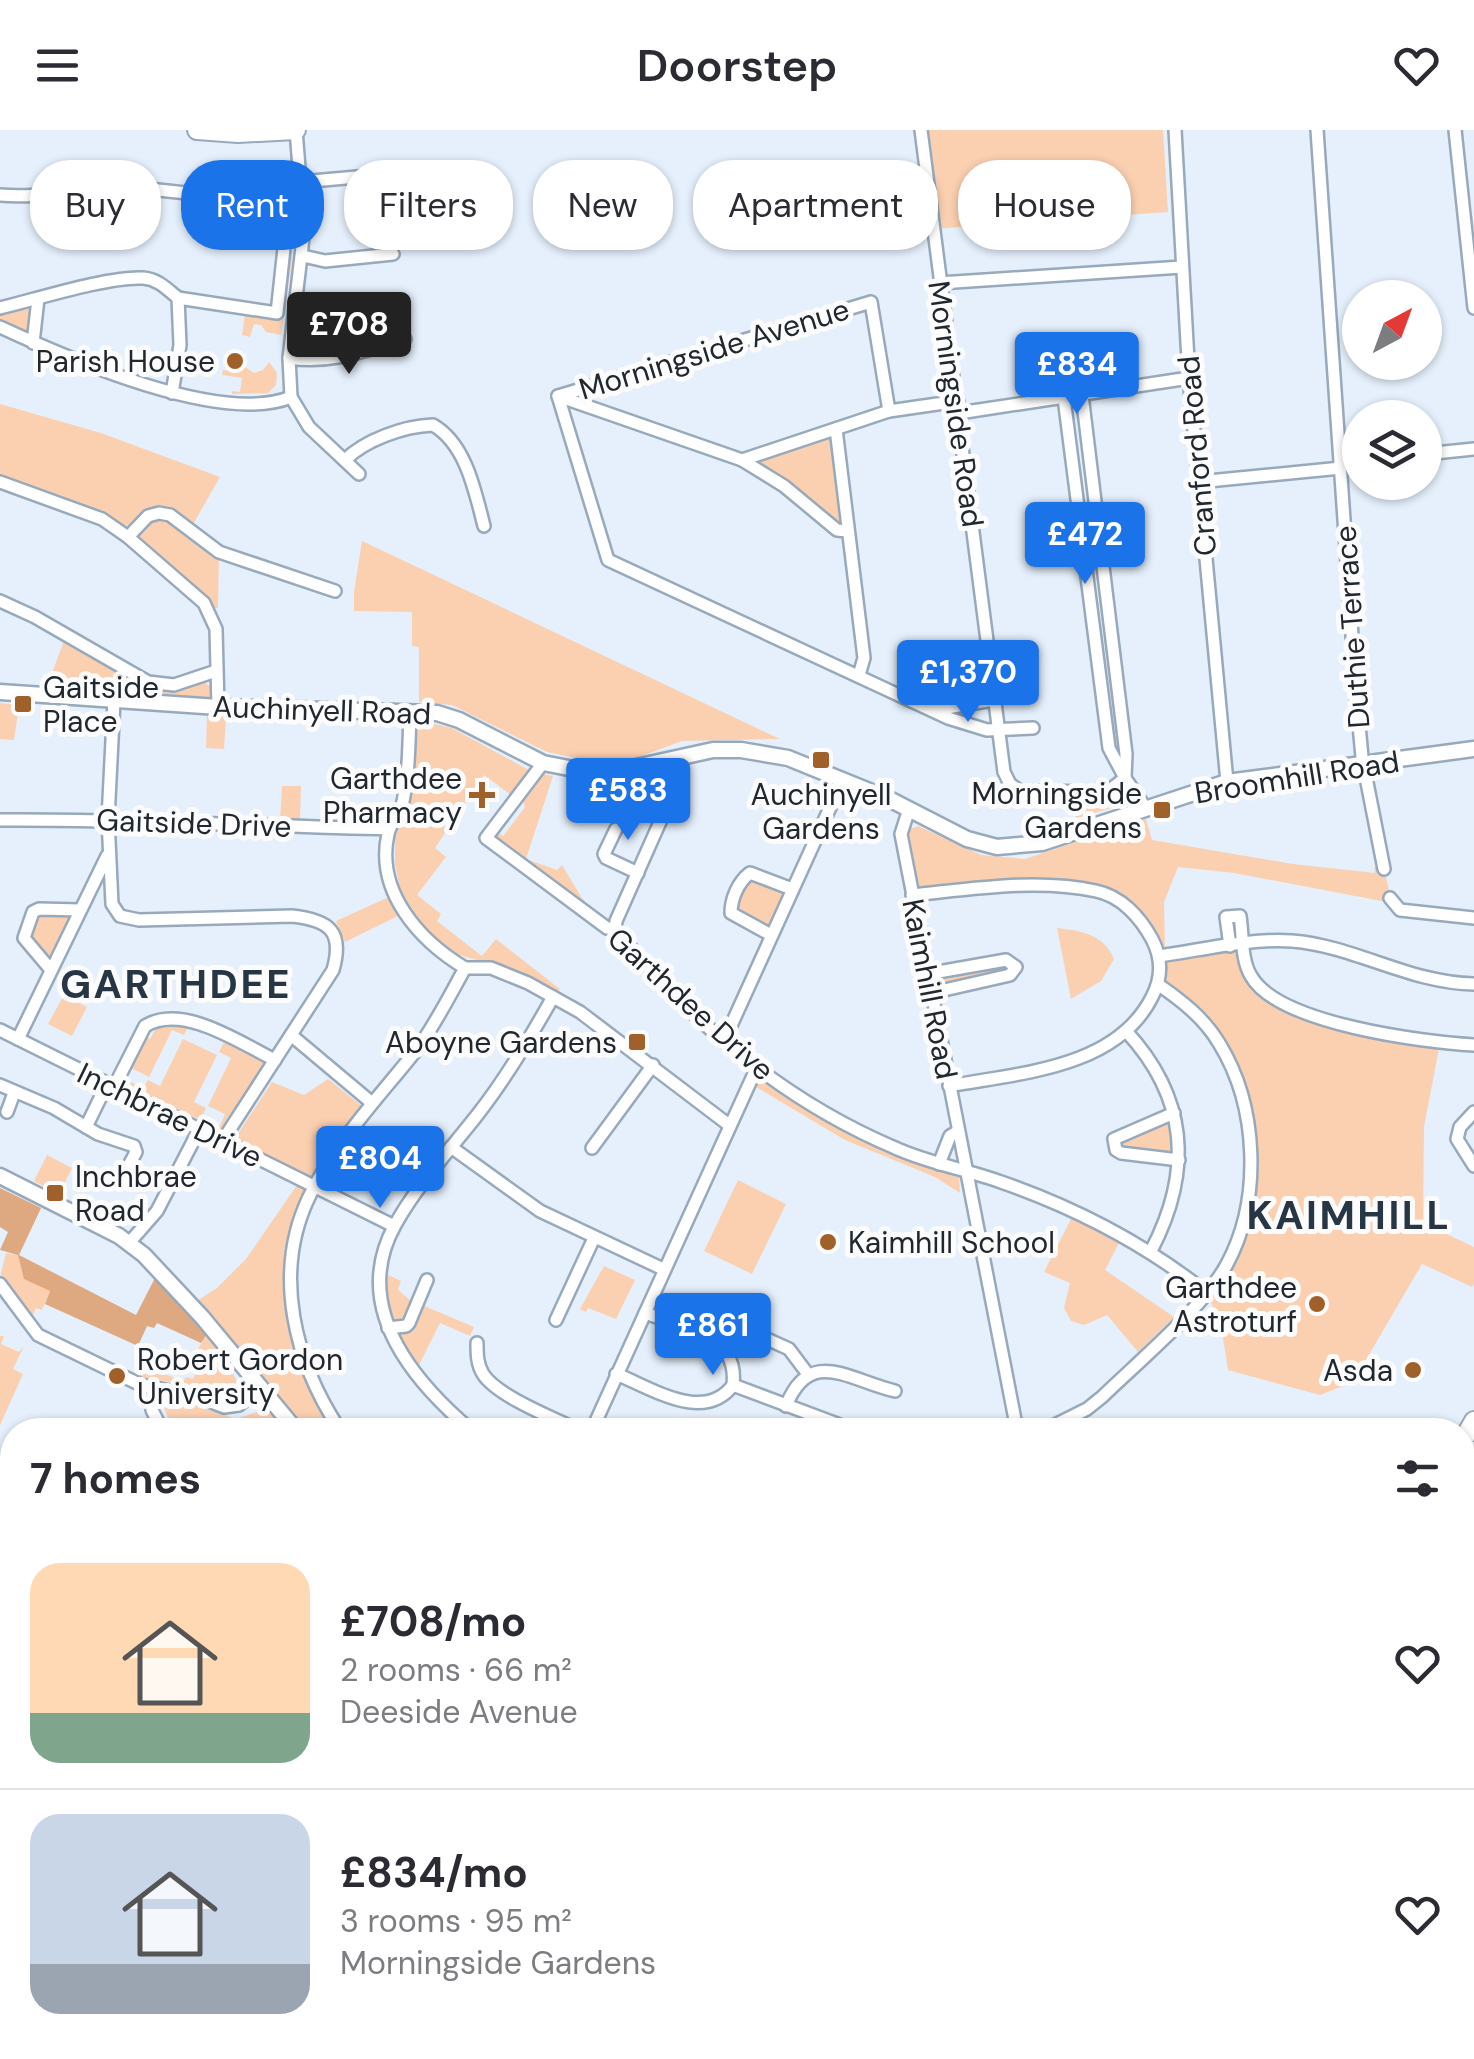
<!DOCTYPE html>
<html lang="en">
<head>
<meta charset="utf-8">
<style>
	:root { --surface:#fff; --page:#f7f7f7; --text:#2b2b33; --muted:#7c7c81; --line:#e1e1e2; --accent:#1a73e8 }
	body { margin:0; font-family:"DM Sans",sans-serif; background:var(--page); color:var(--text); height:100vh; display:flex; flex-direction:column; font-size:38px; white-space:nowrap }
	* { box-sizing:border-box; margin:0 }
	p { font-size:32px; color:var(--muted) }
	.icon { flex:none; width:55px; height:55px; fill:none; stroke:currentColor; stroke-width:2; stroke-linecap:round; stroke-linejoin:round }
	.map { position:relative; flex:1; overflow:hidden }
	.sheet { position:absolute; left:0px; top:1288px; width:1475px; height:642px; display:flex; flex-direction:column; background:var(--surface); border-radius:40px 40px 0 0; box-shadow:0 2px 8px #0004 }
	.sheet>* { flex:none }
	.banner { position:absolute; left:30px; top:30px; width:1415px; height:90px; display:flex; gap:20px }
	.needle { width:65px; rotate:41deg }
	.controls { position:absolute; left:1342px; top:150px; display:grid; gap:20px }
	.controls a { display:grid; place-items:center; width:100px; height:100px; border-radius:50%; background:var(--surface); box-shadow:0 2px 8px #0004; font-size:50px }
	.price { position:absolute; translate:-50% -85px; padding:0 22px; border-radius:10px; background:var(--accent); color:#fff; font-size:32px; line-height:65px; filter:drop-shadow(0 2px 5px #0008) }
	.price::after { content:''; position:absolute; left:50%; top:60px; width:30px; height:22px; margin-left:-15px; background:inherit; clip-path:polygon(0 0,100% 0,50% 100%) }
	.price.current { background:#222; color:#fff }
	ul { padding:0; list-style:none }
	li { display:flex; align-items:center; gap:30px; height:250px; padding:0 30px }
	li+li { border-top:2px solid var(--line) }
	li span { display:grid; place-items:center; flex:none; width:280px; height:200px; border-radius:30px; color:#555 }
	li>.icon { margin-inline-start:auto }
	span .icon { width:120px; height:120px; fill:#fffc; stroke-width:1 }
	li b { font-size:42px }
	h2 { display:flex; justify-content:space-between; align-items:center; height:120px; padding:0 30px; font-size:42px }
	.tag { padding:0 35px; border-radius:40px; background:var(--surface); box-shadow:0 2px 8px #0004; font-size:35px; line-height:90px }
	.tag.current { background:var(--accent); color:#fff }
	header { display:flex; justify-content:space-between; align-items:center; height:130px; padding:0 30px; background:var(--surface); font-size:45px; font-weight:600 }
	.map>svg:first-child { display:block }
</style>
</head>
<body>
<header><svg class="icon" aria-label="menu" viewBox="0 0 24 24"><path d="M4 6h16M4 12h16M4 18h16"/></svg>Doorstep<svg class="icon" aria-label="heart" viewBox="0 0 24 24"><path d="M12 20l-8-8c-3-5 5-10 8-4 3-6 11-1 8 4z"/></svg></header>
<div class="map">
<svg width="1474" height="1929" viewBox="0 0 1474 1929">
	<rect width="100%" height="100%" fill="#e5f0fc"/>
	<g fill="#fbd0b1">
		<path d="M 921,0 L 1163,0 L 1168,82 L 933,99 Z"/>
		<path d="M 283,73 L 292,73 L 292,130 L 281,205 L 266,202 L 261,195 L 254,194 L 250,207 L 242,205 L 245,184 L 278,189 L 287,129 Z"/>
		<path d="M 31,178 L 29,203 L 0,191 L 0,185 Z"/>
		<path d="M 246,232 L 245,237 L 254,243 L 263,240 L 269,232 L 277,243 L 276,255 L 268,263 L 232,264 L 232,261 L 240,262 L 242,248 L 222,245 L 223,240 L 233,241 L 234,234 Z"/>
		<path d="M 0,274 L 101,303 L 220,347 L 192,396 L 180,385 L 166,380 L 132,395 L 121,396 L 99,383 L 0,347 Z"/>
		<path d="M 830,309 L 841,393 L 838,395 L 759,332 Z"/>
		<path d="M 161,387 L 175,391 L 219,425 L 218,478 L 213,478 L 142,414 C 135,397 146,390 161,387 Z"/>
		<path d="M 362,411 L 780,609 L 682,611 L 639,627 L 596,632 L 547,622 L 452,575 L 419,572 L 419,517 L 412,516 L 412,482 L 354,481 L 354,462 Z"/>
		<path d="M 65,508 L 138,551 L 136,563 L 58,558 L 52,543 Z"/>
		<path d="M 200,549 L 212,558 L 209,568 L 147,564 L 153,558 Z"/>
		<path d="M 0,573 L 19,575 L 14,610 L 0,609 Z"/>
		<path d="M 207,586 L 226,587 L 224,619 L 206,618 Z"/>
		<path d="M 426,592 L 452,598 L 529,640 L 511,665 L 484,645 L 435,718 L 446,727 L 417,765 L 441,784 L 437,791 L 482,826 L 496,809 L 560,859 L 557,863 L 517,841 L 459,825 L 427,803 L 401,763 L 395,734 L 395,706 L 410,676 L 417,602 Z"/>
		<path d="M 540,643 L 553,646 L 526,729 L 557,740 L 562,735 L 585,773 L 578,773 L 494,708 L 495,701 L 503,706 L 525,677 L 522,668 Z"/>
		<path d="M 282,656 L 301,656 L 300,690 L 280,691 Z"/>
		<path d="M 1125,664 L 1125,674 L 1077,688 L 1057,671 L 1098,669 Z"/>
		<path d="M 1146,689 L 1152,710 L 1293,734 L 1375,743 L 1374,737 L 1384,739 L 1392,773 L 1234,743 L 1178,737 L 1164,772 L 1165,820 L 1142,785 L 1103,759 L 915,760 L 903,706 L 907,700 L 918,696 L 981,725 L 1025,729 Z"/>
		<path d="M 748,748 L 785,758 L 767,799 L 737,784 L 735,773 Z"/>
		<path d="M 391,766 L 400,785 L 345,812 L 336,791 Z"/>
		<path d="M 66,783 L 70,787 L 51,827 L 45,826 L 29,808 L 37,784 Z"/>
		<path d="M 1057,798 C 1082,801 1103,804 1114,829 L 1101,851 L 1071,869 Z"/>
		<path d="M 1244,814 L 1251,846 L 1305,881 L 1440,913 L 1424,997 L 1423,1093 L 1474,1117 L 1474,1154 L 1472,1157 L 1422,1134 L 1353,1252 L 1320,1265 L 1228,1240 L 1221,1195 L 1207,1163 L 1241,1101 L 1249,1004 L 1219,913 L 1159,855 L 1159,826 Z"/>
		<path d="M 997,834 L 1009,835 L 1010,840 L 937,859 L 935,847 Z"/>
		<path d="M 64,865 L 87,877 L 72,906 L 48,894 Z"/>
		<path d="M 159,893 L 190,893 L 184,905 L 172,900 L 149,947 L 131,938 L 125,949 L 143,958 L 148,950 L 160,956 L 183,909 L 217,925 L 194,972 L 206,978 L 202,987 L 220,996 L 225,984 L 208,976 L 231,928 L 219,922 L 226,908 L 267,929 L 268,934 L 224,1001 L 119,952 L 142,905 L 150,909 Z"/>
		<path d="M 328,949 L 362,976 L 317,1043 L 308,1047 L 237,1010 L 239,1002 L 272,952 L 304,965 Z"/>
		<path d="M 764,950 C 830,995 884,1021 959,1048 L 960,1063 L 935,1047 L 845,1010 L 756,957 L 758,951 Z"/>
		<path d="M 1169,991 L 1172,1026 L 1119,1018 L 1119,1010 Z"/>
		<path d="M 47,1025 L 72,1038 L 59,1064 L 34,1051 Z"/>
		<path d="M 738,1050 L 786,1074 L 752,1144 L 704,1121 Z"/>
		<path d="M 297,1055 L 305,1058 L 306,1065 L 287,1160 L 336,1300 L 308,1300 L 198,1170 L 217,1158 L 246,1129 Z"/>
		<path d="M 1072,1087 L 1120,1111 L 1105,1140 L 1174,1187 L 1138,1222 L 1107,1185 L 1084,1195 L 1071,1191 L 1064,1178 L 1070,1153 L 1044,1142 Z"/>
		<path d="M 6,1123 L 18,1125 L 50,1161 L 42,1180 L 36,1178 L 31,1190 L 36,1195 L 30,1191 L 0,1147 Z"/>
		<path d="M 604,1136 L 635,1150 L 616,1189 L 588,1178 L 586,1182 L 580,1179 Z"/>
		<path d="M 388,1145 L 401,1151 L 398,1160 L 410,1170 L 474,1197 L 470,1206 L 440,1193 L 418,1237 C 400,1208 383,1181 388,1145 Z"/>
		<path d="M 207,1204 L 236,1249 L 237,1256 L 230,1266 C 218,1267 211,1262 200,1258 C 179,1250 157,1253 136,1245 L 138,1241 L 151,1246 L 155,1239 L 183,1252 L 186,1247 L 193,1249 L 205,1223 L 198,1219 Z"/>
		<path d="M 0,1206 L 4,1206 L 1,1214 L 19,1222 L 24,1216 L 13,1239 L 23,1244 L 0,1295 Z"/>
		<path d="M 182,1271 L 237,1289 L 261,1280 L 270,1283 L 285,1300 L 249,1300 L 244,1296 L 239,1300 L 173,1300 L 163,1275 L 165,1272 Z"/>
		<path d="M 0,1339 L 12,1345 L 12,1434 L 0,1427 Z"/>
		<path d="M 1474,1571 L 1474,1632 L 1463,1611 L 1462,1575 Z"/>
	</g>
	<g fill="#dea880">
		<path d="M 0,1058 L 41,1078 L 19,1125 L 136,1185 L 157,1144 L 207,1204 L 201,1213 L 157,1193 L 154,1198 L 147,1196 L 138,1216 L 45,1174 L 50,1161 L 24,1149 L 18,1125 L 0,1120 L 8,1102 L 0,1097 Z"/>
		<path d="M 1474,1820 L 1474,1902 L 1470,1903 L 1463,1871 L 1462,1823 Z"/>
	</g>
	<g fill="#75a3d1">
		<path d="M 0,1439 L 12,1447 L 12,1541 L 0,1534 Z"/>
		<path d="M 1474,1657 L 1474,1814 L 1463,1816 L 1462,1665 Z"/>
		<path d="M 635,1918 L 1036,1918 L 998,1929 L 673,1929 Z"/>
	</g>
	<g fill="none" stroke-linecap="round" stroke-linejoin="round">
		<defs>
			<g id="minor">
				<path d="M 296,0 L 304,100 L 289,228 L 291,267 L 309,297 L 359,344"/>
				<path d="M 921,0 L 1004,642 L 1010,654 L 1020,661 L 1098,662 L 1111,659 L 1125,648 L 1145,677"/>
				<path d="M 1175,0 L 1189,248 L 1227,652"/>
				<path d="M 1317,0 L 1356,563 L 1362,627 L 1384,739"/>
				<path d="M 1455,0 L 1474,178"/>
				<path d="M 301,52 L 379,45"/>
				<path d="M 0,65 C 44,69 87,56 132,58 C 189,61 244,75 301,61"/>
				<path d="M 303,126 L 325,131 L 393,124"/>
				<path d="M 940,153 L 1182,137"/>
				<path d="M 178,168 L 277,183 L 285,109 L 277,67"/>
				<path d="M 0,178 C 37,169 109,146 143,148 C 158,149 167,159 178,168 L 180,215 L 172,263"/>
				<path d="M 0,197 C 67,228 221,296 291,267"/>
				<path d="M 33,213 L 38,169"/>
				<path d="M 289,228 C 331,234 365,221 405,209"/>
				<path d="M 1082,265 L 1126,624 L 1125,648"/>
				<path d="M 558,266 L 742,330 L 784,356 L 837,400 L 847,401"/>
				<path d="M 1064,268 L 1109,618 L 1125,648"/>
				<path d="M 889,281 L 871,172 L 558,266 L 608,430 L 948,588 L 987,600 L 1033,598"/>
				<path d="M 959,283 L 1189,248"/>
				<path d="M 836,299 L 864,528 L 859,545"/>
				<path d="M 1425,324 L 1474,319"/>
				<path d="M 345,330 C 365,310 404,296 433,295 C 466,314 475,361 484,396"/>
				<path d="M 742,330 L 889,281 L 958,271"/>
				<path d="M 0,352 L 102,389 L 128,407 L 204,473 L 216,499 L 218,577"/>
				<path d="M 1198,352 L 1341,338"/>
				<path d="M 128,407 L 148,386 L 159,383 L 170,385 L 219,422 L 335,461"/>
				<path d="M 0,471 L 35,487 L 148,552 L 174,555 L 216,541"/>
				<path d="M 114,571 L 108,689 L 112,774 L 120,786 L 139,790 L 292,786 C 329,790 344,801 333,840 L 223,1010"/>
				<path d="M 935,580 L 993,570"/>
				<path d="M 410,582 C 409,612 409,646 402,676 C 399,686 390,693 388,704 C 375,762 420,811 465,838"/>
				<path d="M 543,633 L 486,708 L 607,798 L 615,799 C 690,891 783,970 893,1017 C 927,1033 965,1039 1001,1052 C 1076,1078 1145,1114 1207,1163"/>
				<path d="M 909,679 L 901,704 L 1017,1300"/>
				<path d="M 0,690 C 130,689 259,696 389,699"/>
				<path d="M 616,699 L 604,724 L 606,728 L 638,743"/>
				<path d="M 912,765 C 971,759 1037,748 1096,761 C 1121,766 1140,787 1152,809 C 1162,828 1162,848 1152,867 C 1116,939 1018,943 949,956"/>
				<path d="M 1390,768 L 1400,780 L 1474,788"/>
				<path d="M 615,799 L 616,791 L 680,647 L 679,627"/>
				<path d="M 771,805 L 731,783 C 731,769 738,752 750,743 L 792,759"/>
				<path d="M 1230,816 L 1226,787 L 1240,786 C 1243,805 1241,830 1251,846 C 1278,894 1423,912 1474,915"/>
				<path d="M 1159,826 C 1202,820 1249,808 1292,811 C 1355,816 1409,853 1474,854"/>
				<path d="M 465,838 L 491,838 L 528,853 L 580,882 L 729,995"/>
				<path d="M 51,840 L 24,808 L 33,782 L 39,779 L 80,780"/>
				<path d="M 927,844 L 1006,830 L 1016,837 L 1010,845 L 931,863"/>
				<path d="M 0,900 L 394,1096"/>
				<path d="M 1126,901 C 1188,968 1193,1041 1151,1121"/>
				<path d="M 291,905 L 372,973"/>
				<path d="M 18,909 L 107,726"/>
				<path d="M 724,911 L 843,649"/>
				<path d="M 0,955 L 54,978 L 98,1004 L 134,1016 L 136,1022 L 125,1043"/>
				<path d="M 114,957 L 145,896 C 183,873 240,913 275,930"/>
				<path d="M 7,982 L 14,963"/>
				<path d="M 1474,982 L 1460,997 L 1457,1009 L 1474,1036"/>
				<path d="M 1174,983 L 1114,1009 L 1116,1020 L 1121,1023 L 1179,1030"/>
				<path d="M 86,997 L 107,954"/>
				<path d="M 451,1017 L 540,1081 L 663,1139"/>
				<path d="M 592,1018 L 653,935"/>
				<path d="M 939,1034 L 950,1006 L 957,1002"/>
				<path d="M 129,1113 L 157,1081 L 199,1000"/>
				<path d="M 0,1154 L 38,1205 L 141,1255 L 196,1266 L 224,1277 L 239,1275 L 261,1257"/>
				<path d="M 556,1190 L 594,1108"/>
				<path d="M 388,1198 L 406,1196 L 409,1193 L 427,1150"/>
				<path d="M 758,1205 L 789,1219 L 807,1243"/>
				<path d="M 477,1213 C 477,1224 477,1234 483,1244 C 497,1266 553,1288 578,1300"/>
				<path d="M 616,1244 C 652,1258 704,1294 733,1255 C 739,1203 683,1197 645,1183"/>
				<path d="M 733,1255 L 853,1300"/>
				<path d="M 156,1260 L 152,1280 L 162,1300"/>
				<path d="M 786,1276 C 810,1216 848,1250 895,1261"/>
				<path d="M 340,1300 C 295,1232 272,1144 309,1067 C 336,1011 380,966 418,918 C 436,893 450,865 465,838"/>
				<path d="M 471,1300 C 412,1250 350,1176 395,1095 C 417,1055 450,1020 478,984 C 507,947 530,908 553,867"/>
				<path d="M 592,1300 L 757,937"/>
				<path d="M 1045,1300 L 1087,1279 L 1102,1267 C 1138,1232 1205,1176 1227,1134 C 1262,1069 1258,976 1219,913 C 1204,888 1182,871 1159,855"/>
				<path d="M 1462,1564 L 1474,1562"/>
			</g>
			<g id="tertiary">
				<path d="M 0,562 L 218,577 L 437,583 L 459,590 L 543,633 L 579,640 L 613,642 L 713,620 L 741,620 L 788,628 L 889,669 L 967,709 L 997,717 L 1042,713 L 1227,652 L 1474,619"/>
				<path d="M 0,1046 L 119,1106 L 144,1125 L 202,1187 L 296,1300"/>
				<path d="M 1462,1473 L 1474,1464"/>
			</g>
			<g id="secondary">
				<path d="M 1462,1916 L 1474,1914"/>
				<path d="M 1391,1929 L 1453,1918"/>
			</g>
			<g id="primary">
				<path d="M 197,0 L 238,3 L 296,0"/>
				<path d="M 1462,1312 L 1474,1291"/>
				<path d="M 1462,1341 L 1474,1321"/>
				<path d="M 1462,1663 L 1474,1689"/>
			</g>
		</defs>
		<use href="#minor" stroke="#97a9bb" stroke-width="16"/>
		<use href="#tertiary" stroke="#97a9bb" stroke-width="19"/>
		<use href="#secondary" stroke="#97a9bb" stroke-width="20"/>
		<use href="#primary" stroke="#97a9bb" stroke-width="22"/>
		<use href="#minor" stroke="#fff" stroke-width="11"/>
		<use href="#tertiary" stroke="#fff" stroke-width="14"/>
		<use href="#secondary" stroke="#fff" stroke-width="15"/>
		<use href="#primary" stroke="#fff" stroke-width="18"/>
	</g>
	<g fill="#a0602a" stroke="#fcfcfc" stroke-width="4">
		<circle cx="235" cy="231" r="10"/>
		<rect x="13" y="564" width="20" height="20" rx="5"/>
		<rect x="811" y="620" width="20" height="20" rx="5"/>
		<path d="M477 650h10v10h10v10h-10v10h-10v-10h-10v-10h10z"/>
		<rect x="1152" y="670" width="20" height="20" rx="5"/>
		<rect x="627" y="902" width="20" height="20" rx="5"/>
		<rect x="45" y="1053" width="20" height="20" rx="5"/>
		<circle cx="828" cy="1112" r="10"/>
		<circle cx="1317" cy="1174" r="10"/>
		<circle cx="1413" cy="1240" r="10"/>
		<circle cx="117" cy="1246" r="10"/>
	</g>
	<g text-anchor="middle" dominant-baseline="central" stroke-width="10" stroke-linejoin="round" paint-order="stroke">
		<g font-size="30" fill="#20272e" stroke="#fcfcfc">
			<text transform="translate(714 219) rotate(-17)">Morningside Avenue</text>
			<text transform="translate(956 274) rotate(82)">Morningside Road</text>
			<text transform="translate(1197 326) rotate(-95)">Cranford Road</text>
			<text transform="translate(1352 497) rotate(-94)">Duthie Terrace</text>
			<text transform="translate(322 580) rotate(2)">Auchinyell Road</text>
			<text transform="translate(1297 647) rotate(-9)">Broomhill Road</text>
			<text transform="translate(194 693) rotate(2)">Gaitside Drive</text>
			<text transform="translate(930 859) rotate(79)">Kaimhill Road</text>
			<text transform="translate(691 874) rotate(42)">Garthdee Drive</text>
			<text transform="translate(170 985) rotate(26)">Inchbrae Drive</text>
		</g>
		<g font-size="30" fill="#20272e" stroke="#fcfcfc" text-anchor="end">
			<text x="215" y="231">Parish House</text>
			<text x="43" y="557" text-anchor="start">Gaitside<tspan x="43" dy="34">Place</tspan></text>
			<text x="462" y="648">Garthdee<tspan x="462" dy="34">Pharmacy</tspan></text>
			<text x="1142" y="663">Morningside<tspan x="1142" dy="34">Gardens</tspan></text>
			<text x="821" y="664" text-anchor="middle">Auchinyell<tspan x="821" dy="34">Gardens</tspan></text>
			<text x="617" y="912">Aboyne Gardens</text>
			<text x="75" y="1046" text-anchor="start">Inchbrae<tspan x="75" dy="34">Road</tspan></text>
			<text x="848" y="1112" text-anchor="start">Kaimhill School</text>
			<text x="1297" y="1157">Garthdee<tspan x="1297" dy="34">Astroturf</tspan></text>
			<text x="137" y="1229" text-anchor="start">Robert Gordon<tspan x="137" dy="34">University</tspan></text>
			<text x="1393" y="1240">Asda</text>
		</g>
		<g font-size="40" font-weight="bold" letter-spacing="2.5" fill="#273645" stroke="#fcfcfc">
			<text x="176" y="854">GARTHDEE</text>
			<text x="1349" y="1085">KAIMHILL</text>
		</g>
	</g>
</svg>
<div class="controls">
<a><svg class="needle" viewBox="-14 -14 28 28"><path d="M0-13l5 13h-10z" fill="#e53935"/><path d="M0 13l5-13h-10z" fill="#7c7c81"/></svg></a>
<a><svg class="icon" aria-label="layers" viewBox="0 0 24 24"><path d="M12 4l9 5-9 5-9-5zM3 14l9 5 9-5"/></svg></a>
</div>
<b class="price current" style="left:349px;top:247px">£708</b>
<b class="price" style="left:1077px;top:287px">£834</b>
<b class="price" style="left:1085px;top:457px">£472</b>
<b class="price" style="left:968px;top:595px">£1,370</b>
<b class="price" style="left:628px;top:713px">£583</b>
<b class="price" style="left:380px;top:1081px">£804</b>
<b class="price" style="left:713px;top:1248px">£861</b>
<div class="banner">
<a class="tag">Buy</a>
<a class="tag current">Rent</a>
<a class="tag">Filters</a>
<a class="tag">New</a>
<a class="tag">Apartment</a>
<a class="tag">House</a>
</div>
<section class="sheet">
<h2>7 homes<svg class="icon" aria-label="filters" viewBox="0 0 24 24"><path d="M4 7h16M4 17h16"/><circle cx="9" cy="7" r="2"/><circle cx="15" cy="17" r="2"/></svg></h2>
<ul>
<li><span style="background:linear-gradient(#ffd9b3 75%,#7fa58c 0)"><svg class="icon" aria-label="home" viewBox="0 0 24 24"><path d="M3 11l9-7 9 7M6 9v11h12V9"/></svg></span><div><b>£708/mo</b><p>2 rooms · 66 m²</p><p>Deeside Avenue</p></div><svg class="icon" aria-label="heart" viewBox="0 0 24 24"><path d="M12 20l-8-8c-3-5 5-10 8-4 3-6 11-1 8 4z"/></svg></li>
<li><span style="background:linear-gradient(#c9d6e8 75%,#9aa5b1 0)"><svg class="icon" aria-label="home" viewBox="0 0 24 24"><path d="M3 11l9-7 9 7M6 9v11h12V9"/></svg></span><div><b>£834/mo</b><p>3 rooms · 95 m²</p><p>Morningside Gardens</p></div><svg class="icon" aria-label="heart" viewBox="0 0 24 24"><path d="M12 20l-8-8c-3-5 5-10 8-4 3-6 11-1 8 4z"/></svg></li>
</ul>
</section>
</div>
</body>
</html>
